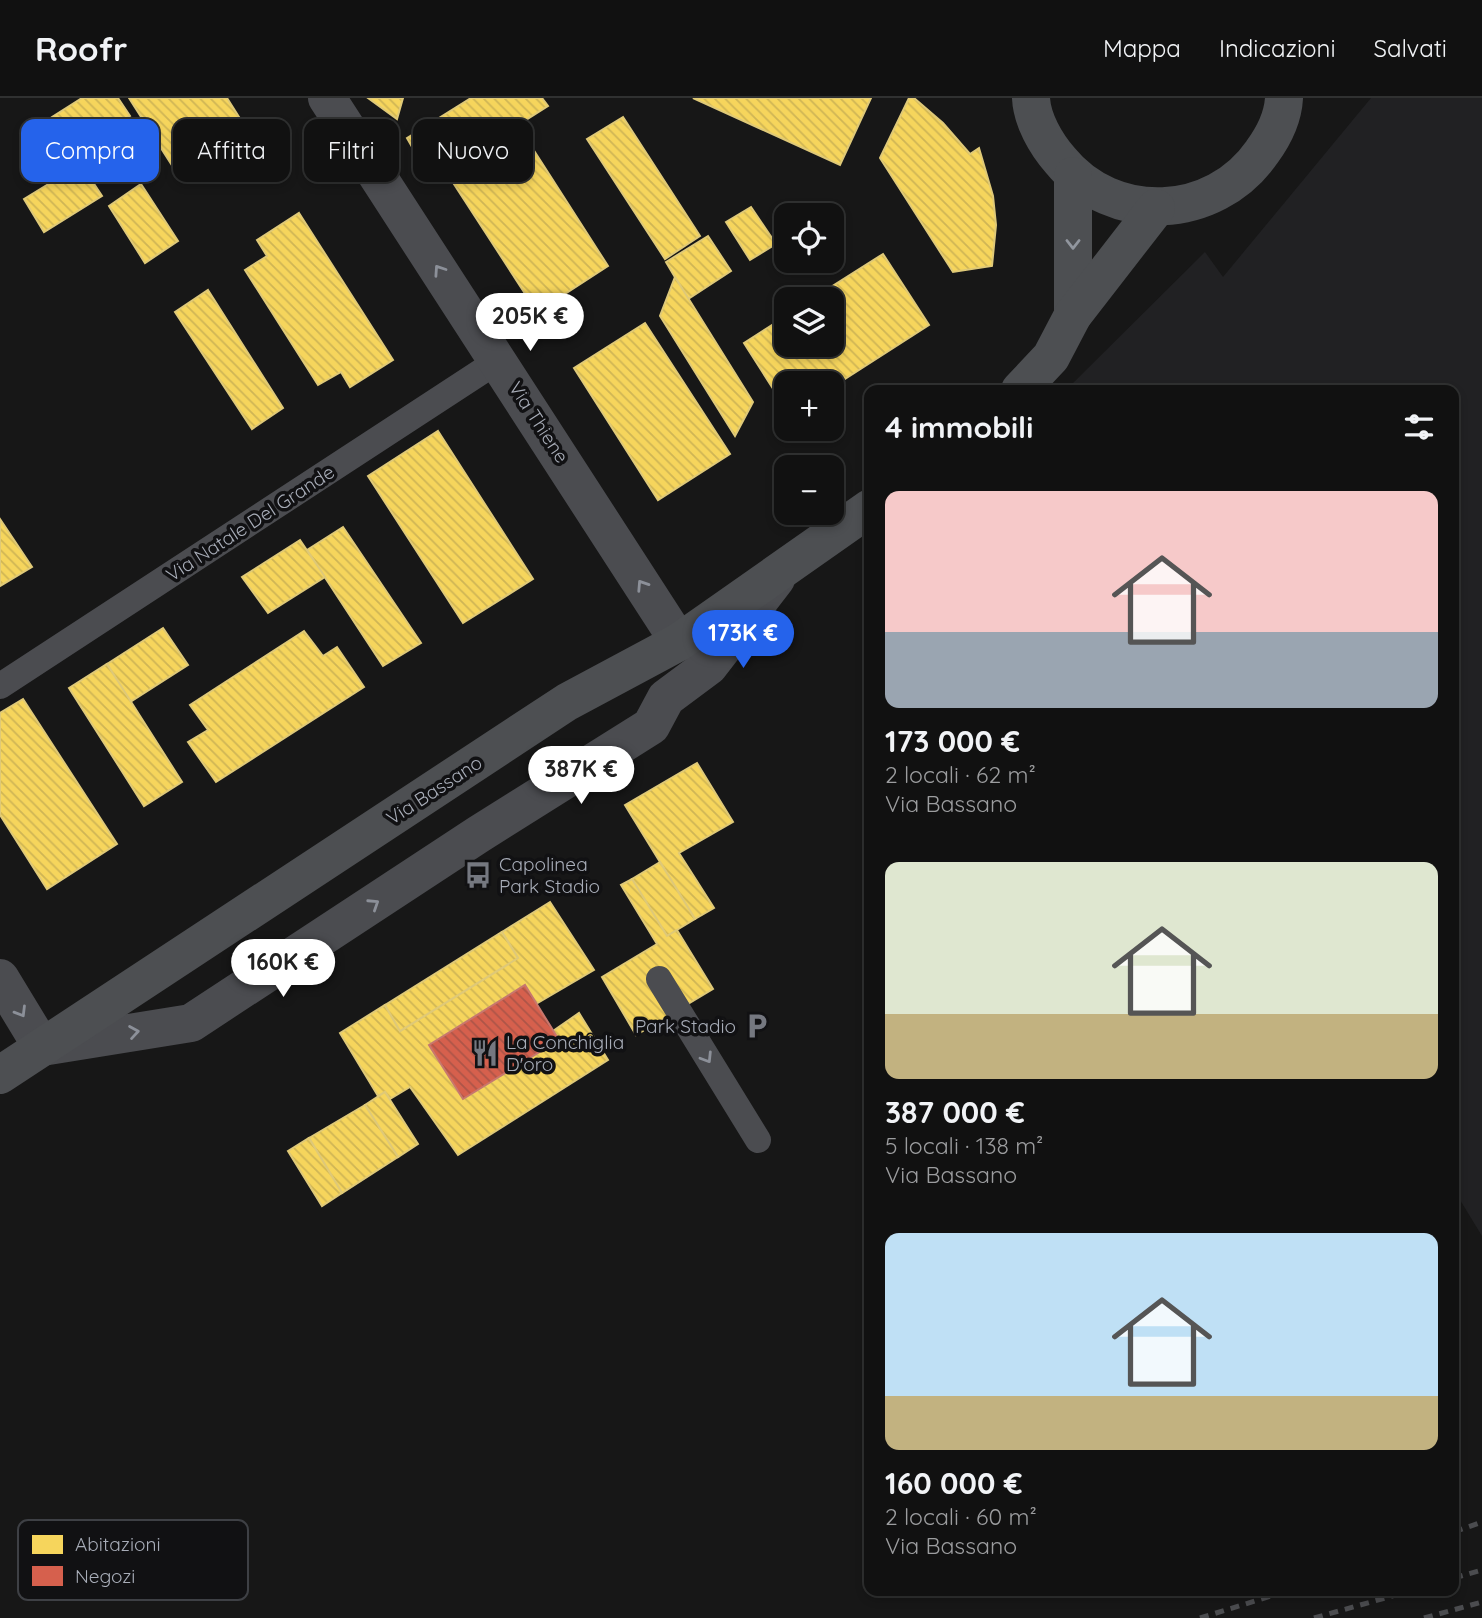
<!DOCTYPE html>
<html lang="it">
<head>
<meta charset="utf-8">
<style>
	:root { --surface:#111; --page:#1a1a1a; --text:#f1f3f6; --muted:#9c9d9f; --line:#303131; --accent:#2563eb }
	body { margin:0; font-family:Quicksand,sans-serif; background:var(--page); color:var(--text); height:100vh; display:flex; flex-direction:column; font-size:26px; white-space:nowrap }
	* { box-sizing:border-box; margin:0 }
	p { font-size:23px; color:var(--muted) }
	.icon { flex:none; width:38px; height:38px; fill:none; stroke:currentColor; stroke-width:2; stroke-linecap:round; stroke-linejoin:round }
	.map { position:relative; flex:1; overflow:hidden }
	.side { position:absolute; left:864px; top:287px; width:595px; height:1211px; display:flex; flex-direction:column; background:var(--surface); border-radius:14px; box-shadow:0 4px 10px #0003,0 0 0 2px var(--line) }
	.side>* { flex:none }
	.guide { position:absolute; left:21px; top:21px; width:665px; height:63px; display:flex; gap:14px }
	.buttons { position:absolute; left:774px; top:105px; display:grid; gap:14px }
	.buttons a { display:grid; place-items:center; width:70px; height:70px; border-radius:14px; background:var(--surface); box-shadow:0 4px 10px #0003,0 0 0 2px var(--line); font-size:35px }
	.price { position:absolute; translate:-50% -60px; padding:0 16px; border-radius:24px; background:#fff; color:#222; font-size:23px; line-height:46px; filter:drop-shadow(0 2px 4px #0008) }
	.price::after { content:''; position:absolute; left:50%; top:42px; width:21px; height:16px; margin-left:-10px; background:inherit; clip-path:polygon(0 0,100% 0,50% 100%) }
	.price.current { background:var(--accent); color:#fff }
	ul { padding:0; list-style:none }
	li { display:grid; align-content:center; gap:14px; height:371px; padding:0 21px }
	li span { display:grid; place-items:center; height:217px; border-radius:14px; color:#555 }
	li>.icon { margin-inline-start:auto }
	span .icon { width:126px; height:126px; fill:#fffc; stroke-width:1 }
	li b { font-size:30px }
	h2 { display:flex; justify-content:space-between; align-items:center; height:84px; padding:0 21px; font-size:30px }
	.chip { padding:0 24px; border-radius:14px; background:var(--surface); box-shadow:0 4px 10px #0003,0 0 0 2px var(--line); font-size:24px; line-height:63px }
	.chip.current { background:var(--accent); color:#fff }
	header { display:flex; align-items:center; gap:42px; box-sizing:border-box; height:98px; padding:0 35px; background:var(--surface); border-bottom:2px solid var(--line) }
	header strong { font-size:33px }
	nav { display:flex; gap:38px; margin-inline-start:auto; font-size:24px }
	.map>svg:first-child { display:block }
</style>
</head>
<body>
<header>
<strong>Roofr</strong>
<nav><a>Mappa</a><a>Indicazioni</a><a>Salvati</a></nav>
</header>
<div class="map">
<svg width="1482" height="1520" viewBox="0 0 1482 1520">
	<defs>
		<pattern id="homes-back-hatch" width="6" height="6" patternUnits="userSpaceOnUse" patternTransform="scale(1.75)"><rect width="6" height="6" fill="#f6d55c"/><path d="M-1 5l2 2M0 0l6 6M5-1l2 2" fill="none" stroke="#cfb555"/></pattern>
		<pattern id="shops-back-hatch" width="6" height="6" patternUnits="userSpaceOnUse" patternTransform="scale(1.75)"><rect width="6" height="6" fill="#d6604d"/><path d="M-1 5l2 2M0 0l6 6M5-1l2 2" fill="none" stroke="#ad5548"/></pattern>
	</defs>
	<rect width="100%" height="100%" fill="#171717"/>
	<path fill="#212123" d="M 1371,0 L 1482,0 L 1482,1138 L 1454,1092 L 1454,292 L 1066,292 L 1205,154 L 1223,179 Z"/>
	<g fill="url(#homes-back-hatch)" stroke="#dfc978" stroke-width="2">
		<path d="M 82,0 L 118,0 L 130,18 L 73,53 L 52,19 Z"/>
		<path d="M 129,0 L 227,0 L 258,49 L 209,80 L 201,67 L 180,80 Z"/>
		<path d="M 368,0 L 403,0 L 397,21 Z"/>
		<path d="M 471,0 L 542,0 L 548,8 L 431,82 L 407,40 Z"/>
		<path d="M 693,0 L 871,0 L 840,67 Z"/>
		<path d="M 909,0 L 914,0 L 943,25 L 970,56 L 979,50 L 993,98 L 996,127 L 992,168 L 953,174 L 880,60 Z"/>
		<path d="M 623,19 L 700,138 L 665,161 L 587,41 Z"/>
		<path d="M 524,37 L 608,168 L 537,214 L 452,83 Z"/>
		<path d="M 81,66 L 102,98 L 44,134 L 24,101 Z"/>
		<path d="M 141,86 L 178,143 L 145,165 L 109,108 Z"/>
		<path d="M 751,109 L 776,146 L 750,162 L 726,124 Z"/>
		<path d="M 299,115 L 393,262 L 350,289 L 341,274 L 318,287 L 245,172 L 267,158 L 257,142 Z"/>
		<path d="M 708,138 L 731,173 L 688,201 L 666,164 Z"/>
		<path d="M 883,156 L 929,227 L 831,290 L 831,285 L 786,285 L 786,311 L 744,245 L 786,218 L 786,247 L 831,247 L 831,201 L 812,201 Z"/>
		<path d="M 675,179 L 753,304 L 735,338 L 660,218 Z"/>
		<path d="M 208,192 L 283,310 L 252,331 L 175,214 Z"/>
		<path d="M 645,225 L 730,356 L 658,402 L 574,270 Z"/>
		<path d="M 438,333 L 533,481 L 463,525 L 368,378 Z"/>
		<path d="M 0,421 L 32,469 L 0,488 Z"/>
		<path d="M 343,429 L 421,545 L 383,568 L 307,452 Z"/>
		<path d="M 300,442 L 325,479 L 268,515 L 242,479 Z"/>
		<path d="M 163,530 L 188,567 L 130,604 L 107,566 Z"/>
		<path d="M 304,533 L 323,558 L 337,549 L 364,589 L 216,684 L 188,644 L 208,632 L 190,607 Z"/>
		<path d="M 107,566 L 182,684 L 144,708 L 69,590 Z"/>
		<path d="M 23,601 L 117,746 L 47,791 L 0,717 L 0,615 Z"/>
		<path d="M 697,665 L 733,724 L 679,755 L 714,810 L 695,821 L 625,707 Z"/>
		<path d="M 660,764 L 695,821 L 667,838 L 632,781 Z"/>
		<path d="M 632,781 L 667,838 L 677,832 L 713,891 L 636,937 L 602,879 L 657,846 L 621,787 Z"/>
		<path d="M 550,804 L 594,872 L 536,906 L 525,887 L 429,947 L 463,1001 L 559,942 L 553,933 L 579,915 L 608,962 L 458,1057 L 410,989 L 390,1001 L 385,994 L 378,998 L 340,935 L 385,907 L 400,933 L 518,860 L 502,834 Z"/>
		<path d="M 502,834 L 518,860 L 400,933 L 385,907 Z"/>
		<path d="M 385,994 L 418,1046 L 398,1059 L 365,1007 Z"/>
		<path d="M 365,1007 L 398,1059 L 342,1095 L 309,1040 Z"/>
		<path d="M 309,1040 L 342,1095 L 322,1108 L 288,1053 Z"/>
	</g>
	<path fill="url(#shops-back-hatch)" stroke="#c8776d" stroke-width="2" d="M 525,887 L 559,942 L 463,1001 L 429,947 Z"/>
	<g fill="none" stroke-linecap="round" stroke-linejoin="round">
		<g stroke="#4b4c50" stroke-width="26">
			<path d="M 0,588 L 499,262"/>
			<path d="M 659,881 L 758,1042"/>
		</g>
		<g stroke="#4b4c50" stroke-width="38">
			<path d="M 327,0 L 679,544"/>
			<path d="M 0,880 L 42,949 L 191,925 L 479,736 L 651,628 L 666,600 L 709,568 L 776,481"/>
		</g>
		<g stroke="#4d4f52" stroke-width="38">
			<path d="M 1031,0 C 1032,22 1046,46 1060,62 C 1113,127 1214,123 1262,54 C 1273,39 1283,19 1284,0"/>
			<path d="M 1073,78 L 1073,217"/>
			<path d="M 1020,292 L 1051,259 L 1073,217 L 1156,110"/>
			<path d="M 0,977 L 567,604 L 679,544 L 870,410"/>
		</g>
		<g stroke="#4b4c4f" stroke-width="5" stroke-dasharray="9 7" stroke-linecap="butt">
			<path d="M 1454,1434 L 1482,1424"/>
			<path d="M 1454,1480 L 1482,1472"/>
			<path d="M 1200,1520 L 1287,1493"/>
			<path d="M 1314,1520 L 1410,1493"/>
			<path d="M 1424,1520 L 1482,1504"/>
		</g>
	</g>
	<defs><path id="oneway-chevron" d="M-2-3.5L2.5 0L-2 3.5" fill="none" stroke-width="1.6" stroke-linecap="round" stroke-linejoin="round" transform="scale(1.75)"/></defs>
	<use stroke="#91969e" href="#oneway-chevron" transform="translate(1073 146) rotate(90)"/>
	<g stroke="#8c9099">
		<use href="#oneway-chevron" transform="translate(439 172) rotate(-124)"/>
		<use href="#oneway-chevron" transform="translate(642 487) rotate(-123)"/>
		<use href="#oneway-chevron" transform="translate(374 806) rotate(-33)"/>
		<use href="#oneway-chevron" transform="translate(21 914) rotate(59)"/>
		<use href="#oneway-chevron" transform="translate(134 934) rotate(-9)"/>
		<use href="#oneway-chevron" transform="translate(707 960) rotate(58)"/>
	</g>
	<defs>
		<symbol id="bus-bare" viewBox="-9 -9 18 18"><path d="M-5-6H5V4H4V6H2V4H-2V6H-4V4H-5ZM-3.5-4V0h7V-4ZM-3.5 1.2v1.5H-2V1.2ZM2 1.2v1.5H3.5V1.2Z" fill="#757880" stroke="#111113" stroke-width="2.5" paint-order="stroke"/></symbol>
		<symbol id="parking-bare" viewBox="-9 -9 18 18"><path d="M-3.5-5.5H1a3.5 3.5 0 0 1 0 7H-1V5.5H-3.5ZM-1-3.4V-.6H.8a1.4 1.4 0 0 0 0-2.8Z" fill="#757880" stroke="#111113" stroke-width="2.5" paint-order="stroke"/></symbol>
		<symbol id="restaurant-bare" viewBox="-9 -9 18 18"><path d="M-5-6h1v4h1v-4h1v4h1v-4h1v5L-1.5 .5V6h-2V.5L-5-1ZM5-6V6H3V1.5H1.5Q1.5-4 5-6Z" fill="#757880" stroke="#111113" stroke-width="2.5" paint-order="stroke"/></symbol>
	</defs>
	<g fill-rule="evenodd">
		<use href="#bus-bare" x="459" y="758" width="38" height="38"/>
		<use href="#parking-bare" x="738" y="909" width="38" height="38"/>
		<use href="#restaurant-bare" x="466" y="936" width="38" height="38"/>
	</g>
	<g text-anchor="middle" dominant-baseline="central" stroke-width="7" stroke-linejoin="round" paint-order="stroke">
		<g font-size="19" fill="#a8adb8" stroke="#111113">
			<text transform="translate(539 324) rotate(57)">Via Thiene</text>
			<text transform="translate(250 425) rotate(-33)">Via Natale Del Grande</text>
			<text transform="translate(434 692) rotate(-33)">Via Bassano</text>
		</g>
		<g font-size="19" fill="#a8adb8" stroke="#111113" text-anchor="start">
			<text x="499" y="766">Capolinea<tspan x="499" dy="22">Park Stadio</tspan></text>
			<text x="736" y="928" text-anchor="end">Park Stadio</text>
			<text x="506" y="944">La Conchiglia<tspan x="506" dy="22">D'oro</tspan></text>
		</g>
	</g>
	<rect x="18" y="1422" width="230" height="80" rx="10" fill="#111113" stroke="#3e4045" stroke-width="2"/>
	<rect x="32" y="1437" width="31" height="19" fill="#f6d55c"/>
	<rect x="32" y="1468" width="31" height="20" fill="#d6604d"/>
	<g font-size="19" fill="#a8adb8">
		<text x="75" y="1453">Abitazioni</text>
		<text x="75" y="1485">Negozi</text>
	</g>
</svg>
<div class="buttons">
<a><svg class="icon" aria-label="locate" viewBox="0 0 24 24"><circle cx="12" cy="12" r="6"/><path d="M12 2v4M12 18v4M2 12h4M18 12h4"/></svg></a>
<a><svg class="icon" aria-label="layers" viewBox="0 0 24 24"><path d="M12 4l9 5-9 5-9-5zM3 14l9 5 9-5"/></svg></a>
<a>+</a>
<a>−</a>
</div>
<b class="price" style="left:530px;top:255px">205K €</b>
<b class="price current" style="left:743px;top:572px">173K €</b>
<b class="price" style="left:581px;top:708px">387K €</b>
<b class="price" style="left:283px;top:901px">160K €</b>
<div class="guide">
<a class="chip current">Compra</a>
<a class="chip">Affitta</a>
<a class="chip">Filtri</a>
<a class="chip">Nuovo</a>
</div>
<section class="side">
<h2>4 immobili<svg class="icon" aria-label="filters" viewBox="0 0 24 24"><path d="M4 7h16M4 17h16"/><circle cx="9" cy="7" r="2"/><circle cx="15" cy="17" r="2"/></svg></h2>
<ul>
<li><span style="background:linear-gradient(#f6c9c9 65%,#9aa5b1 0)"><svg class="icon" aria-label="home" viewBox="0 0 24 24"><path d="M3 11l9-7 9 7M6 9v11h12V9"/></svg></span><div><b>173 000 €</b><p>2 locali · 62 m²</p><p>Via Bassano</p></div></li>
<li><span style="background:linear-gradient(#dfe7d0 70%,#c2b280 0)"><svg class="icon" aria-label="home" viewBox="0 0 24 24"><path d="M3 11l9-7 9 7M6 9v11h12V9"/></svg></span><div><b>387 000 €</b><p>5 locali · 138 m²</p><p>Via Bassano</p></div></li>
<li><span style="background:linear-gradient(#bfe0f5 75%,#c2b280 0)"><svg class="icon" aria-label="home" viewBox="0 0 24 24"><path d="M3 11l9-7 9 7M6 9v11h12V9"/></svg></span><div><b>160 000 €</b><p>2 locali · 60 m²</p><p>Via Bassano</p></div></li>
</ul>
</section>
</div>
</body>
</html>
